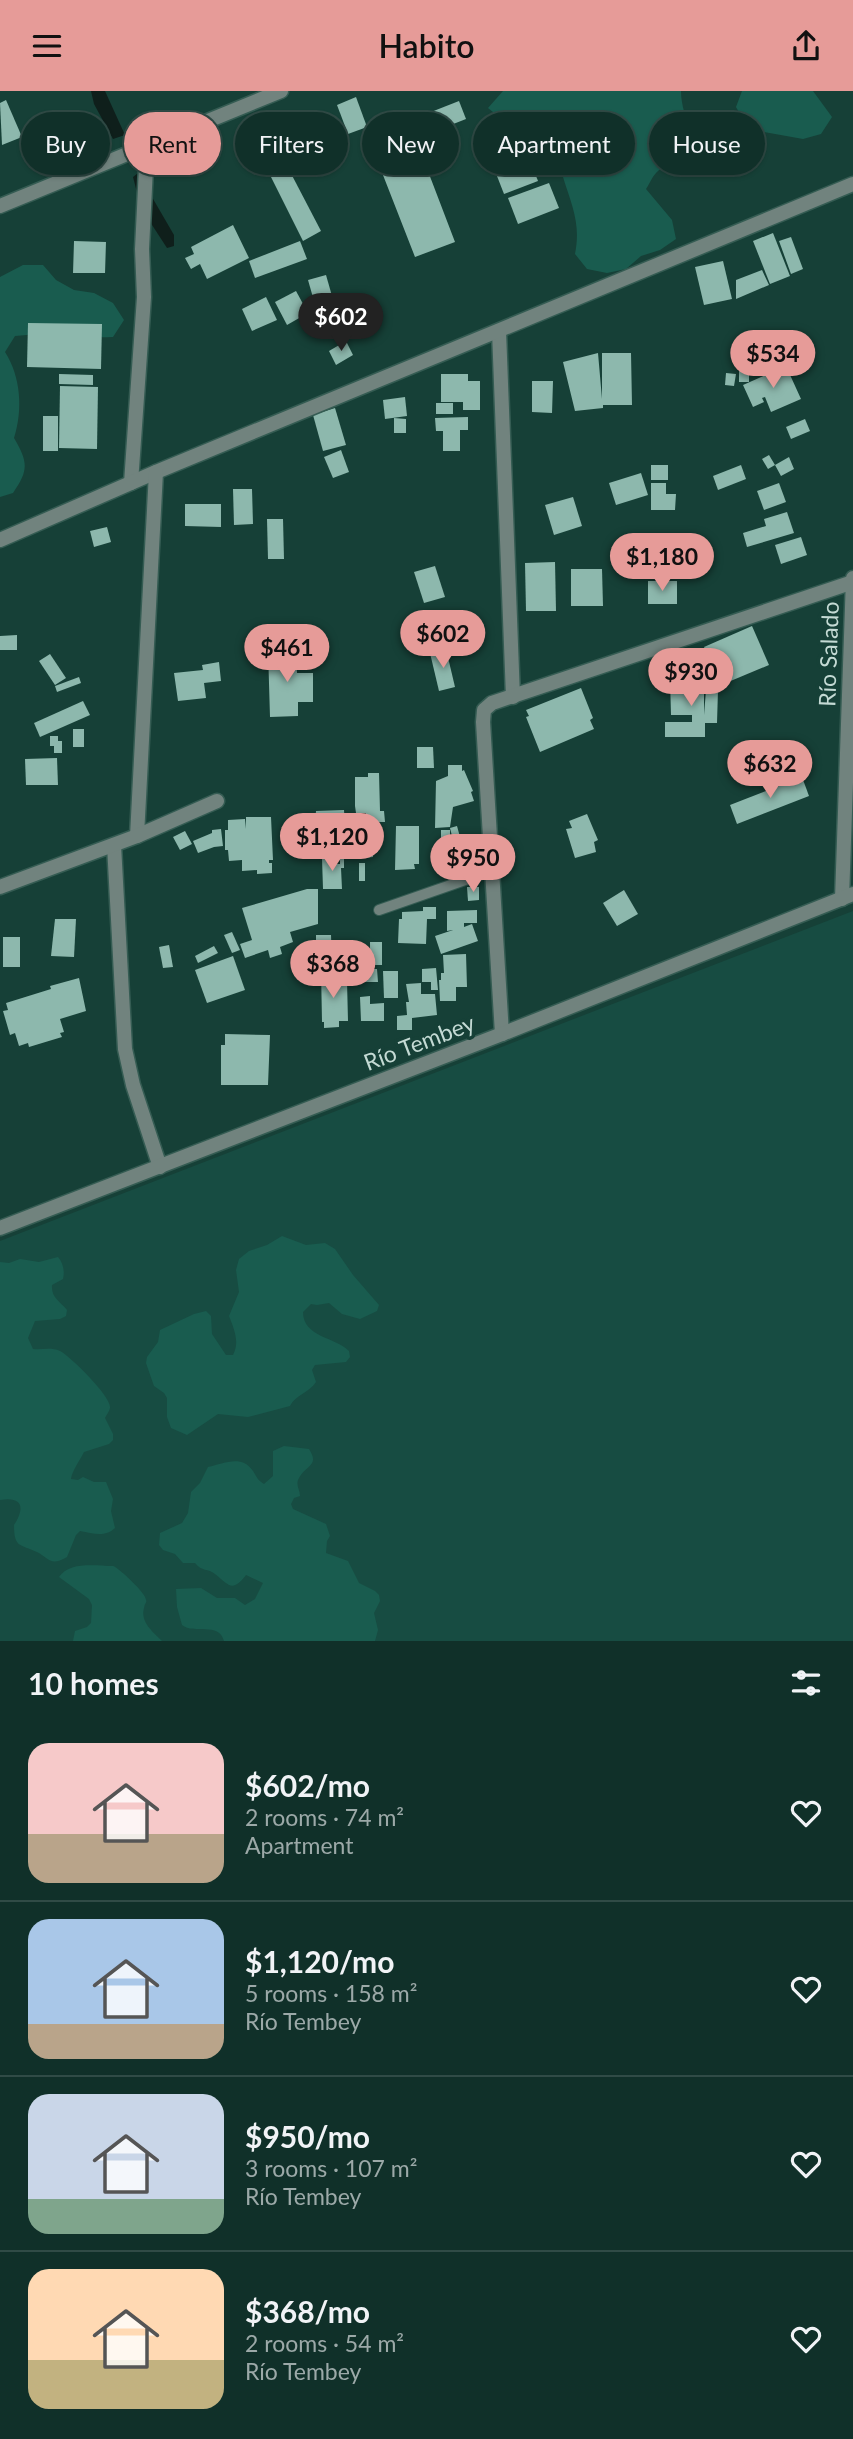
<!DOCTYPE html>
<html lang="en">
<head>
<meta charset="utf-8">
<style>
	:root { --surface:#103029; --page:#193831; --text:#f1f3f6; --muted:#9ca9a8; --line:#304b46; --accent:#e69b98 }
	body { margin:0; font-family:Lato,sans-serif; background:var(--page); color:var(--text); height:100vh; display:flex; flex-direction:column; font-size:26px; white-space:nowrap }
	* { box-sizing:border-box; margin:0 }
	p { font-size:23px; color:var(--muted) }
	.icon { flex:none; width:38px; height:38px; fill:none; stroke:currentColor; stroke-width:2; stroke-linecap:round; stroke-linejoin:round }
	.map { position:relative; height:1550px; overflow:hidden }
	.sheet { display:flex; flex-direction:column; background:var(--surface); flex:1 }
	.sheet>* { flex:none }
	.guide { position:absolute; left:21px; top:21px; width:812px; height:63px; display:flex; gap:14px }
	.price { position:absolute; translate:-50% -60px; padding:0 16px; border-radius:24px; background:var(--accent); color:#111; font-size:23px; line-height:46px; filter:drop-shadow(0 2px 4px #0008) }
	.price::after { content:''; position:absolute; left:50%; top:42px; width:21px; height:16px; margin-left:-10px; background:inherit; clip-path:polygon(0 0,100% 0,50% 100%) }
	.price.active { background:#222; color:#fff }
	ul { padding:0; list-style:none }
	li { display:flex; align-items:center; gap:21px; height:175px; padding:0 28px }
	li+li { border-top:2px solid var(--line) }
	li span { display:grid; place-items:center; flex:none; width:196px; height:140px; border-radius:21px; color:#555 }
	li>.icon { margin-inline-start:auto }
	span .icon { width:84px; height:84px; fill:#fffc; stroke-width:1 }
	li b { font-size:30px }
	h2 { display:flex; justify-content:space-between; align-items:center; height:84px; padding:0 28px; font-size:30px }
	.chip { padding:0 24px; border-radius:32px; background:var(--surface); box-shadow:0 2px 5px #0004,0 0 0 2px var(--line); font-size:24px; line-height:63px }
	.chip.active { background:var(--accent); color:#111 }
	header { display:flex; justify-content:space-between; align-items:center; height:91px; padding:0 28px; background:var(--accent); color:#111; font-size:32px; font-weight:600 }
	.map>svg:first-child { display:block }
</style>
</head>
<body>
<header><svg class="icon" aria-label="menu" viewBox="0 0 24 24"><path d="M4 6h16M4 12h16M4 18h16"/></svg>Habito<svg class="icon" aria-label="share" viewBox="0 0 24 24"><path d="M12 15V3M7 8l5-5 5 5M5 13v7h14v-7"/></svg></header>
<div class="map">
<svg width="853" height="1550" viewBox="0 0 853 1550">
	<rect width="100%" height="100%" fill="#164037"/>
	<path fill="#174c42" d="M 853,820 L 853,1550 L 0,1550 L 0,1150 Z"/>
	<g fill="#195c4f">
		<path d="M 503,0 L 681,0 C 681,16 687,25 687,38 C 688,64 675,65 658,80 C 653,84 650,92 646,98 L 672,129 L 676,148 L 660,159 L 641,165 L 626,178 L 607,182 L 587,178 L 575,163 C 581,133 572,115 563,86 C 559,73 559,60 559,47 L 543,34 L 503,29 L 488,17 Z"/>
		<path d="M 742,0 L 813,0 L 832,26 L 821,43 L 803,48 L 764,41 L 745,32 L 736,16 Z"/>
		<path d="M 23,174 L 43,174 L 56,189 L 74,199 L 94,202 L 113,212 L 124,229 L 113,246 C 80,248 48,241 15,245 L 5,261 C 21,286 23,319 14,347 C 28,371 29,379 13,402 L 0,406 L 0,186 Z"/>
		<path d="M 282,1145 L 306,1154 L 325,1152 L 335,1158 L 353,1184 L 379,1214 L 377,1220 L 360,1228 L 342,1223 L 329,1212 L 317,1214 L 311,1213 L 303,1221 C 303,1246 335,1246 349,1260 L 350,1266 L 346,1271 L 315,1274 L 312,1279 L 316,1291 C 309,1302 295,1304 290,1315 L 248,1326 L 218,1323 L 187,1344 L 171,1337 L 167,1326 L 167,1307 L 164,1302 L 154,1295 L 146,1272 L 147,1266 L 158,1251 L 160,1239 L 194,1223 L 206,1220 L 211,1225 L 212,1243 L 226,1264 L 233,1264 C 240,1251 234,1238 229,1225 L 239,1201 L 236,1179 L 239,1168 L 249,1160 L 267,1154 Z"/>
		<path d="M 58,1166 C 63,1172 65,1180 63,1188 L 52,1194 C 51,1207 60,1210 67,1219 L 66,1225 L 60,1228 L 35,1230 L 28,1247 L 33,1258 C 42,1259 51,1256 60,1260 C 70,1265 112,1306 110,1317 C 109,1321 107,1323 105,1327 L 113,1343 L 113,1349 L 109,1353 L 84,1361 C 80,1369 72,1380 71,1388 L 78,1389 L 83,1386 L 94,1391 L 106,1391 L 113,1408 L 111,1420 L 115,1437 C 104,1447 93,1442 80,1440 L 76,1444 L 67,1466 C 50,1476 49,1467 37,1461 C 20,1453 14,1457 14,1434 C 25,1417 23,1405 0,1409 L 0,1171 L 9,1172 L 20,1168 L 39,1171 Z"/>
		<path d="M 284,1355 L 309,1358 C 320,1375 306,1374 299,1387 C 295,1394 300,1398 300,1405 L 294,1407 L 291,1413 L 293,1418 L 326,1433 L 330,1445 L 327,1450 L 326,1462 L 348,1470 L 359,1492 L 375,1500 L 379,1504 L 380,1510 L 374,1522 L 378,1539 L 375,1550 L 224,1550 C 219,1530 194,1544 182,1534 L 177,1516 L 176,1498 L 201,1497 L 217,1507 L 235,1507 L 245,1514 L 255,1508 L 263,1492 L 246,1484 C 232,1502 229,1494 215,1483 C 208,1477 202,1481 195,1472 L 183,1472 L 175,1463 L 163,1459 L 159,1454 L 160,1442 L 182,1432 L 188,1422 L 191,1401 L 200,1392 L 208,1376 C 224,1373 241,1363 253,1380 C 257,1386 257,1389 264,1393 L 273,1385 L 273,1360 Z"/>
		<path d="M 113,1475 C 119,1477 142,1499 145,1506 C 148,1513 145,1510 144,1517 C 140,1531 153,1541 162,1550 L 73,1550 L 75,1540 L 87,1536 L 91,1532 L 92,1514 L 89,1508 L 59,1486 C 70,1470 95,1475 113,1475 Z"/>
	</g>
	<g fill="#0f1f1b">
		<path d="M 91,0 L 105,0 L 125,44 L 113,48 L 94,13 Z"/>
		<path d="M 138,82 L 174,144 L 174,155 L 167,157 L 141,117 L 133,86 Z"/>
	</g>
	<g fill="#8db8ad">
		<path d="M 356,6 L 367,36 L 348,43 L 337,14 Z"/>
		<path d="M 6,9 L 22,46 L 2,54 L 0,12 Z"/>
		<path d="M 459,10 L 466,28 L 438,39 L 431,21 Z"/>
		<path d="M 430,44 L 439,70 L 426,75 L 455,151 L 415,166 L 374,61 L 415,46 L 416,50 Z"/>
		<path d="M 524,54 L 538,90 L 504,103 L 490,67 Z"/>
		<path d="M 285,71 L 321,140 L 303,150 L 268,80 Z"/>
		<path d="M 549,92 L 559,117 L 518,133 L 508,107 Z"/>
		<path d="M 233,134 L 249,167 L 207,188 L 200,173 L 191,178 L 185,167 L 194,163 L 191,156 Z"/>
		<path d="M 773,142 L 790,185 L 770,193 L 753,150 Z"/>
		<path d="M 791,146 L 803,178 L 791,183 L 779,150 Z"/>
		<path d="M 74,150 L 106,151 L 105,182 L 73,182 Z"/>
		<path d="M 300,150 L 307,168 L 255,187 L 249,170 Z"/>
		<path d="M 723,170 L 732,208 L 704,214 L 695,176 Z"/>
		<path d="M 762,179 L 769,194 L 736,208 L 736,189 Z"/>
		<path d="M 326,184 L 332,205 L 314,210 L 308,189 Z"/>
		<path d="M 296,200 L 308,222 L 287,234 L 275,211 Z"/>
		<path d="M 266,206 L 277,229 L 252,240 L 242,218 Z"/>
		<path d="M 28,232 L 102,233 L 101,278 L 27,276 Z"/>
		<path d="M 346,250 L 353,264 L 336,274 L 329,260 Z"/>
		<path d="M 598,262 L 602,308 L 602,262 L 631,262 L 632,314 L 603,314 L 603,317 L 575,320 L 563,271 Z"/>
		<path d="M 786,275 L 801,308 L 771,321 L 765,306 L 762,307 L 764,311 L 753,316 L 743,294 Z"/>
		<rect x="739" y="280" width="10" height="11"/>
		<path d="M 726,282 L 736,283 L 734,295 L 725,294 Z"/>
		<path d="M 59,283 L 93,284 L 93,294 L 59,293 Z"/>
		<path d="M 441,283 L 468,283 L 468,290 L 480,290 L 480,319 L 463,319 L 463,311 L 441,311 Z"/>
		<path d="M 532,290 L 553,290 L 552,322 L 532,321 Z"/>
		<path d="M 60,295 L 98,296 L 97,358 L 59,357 Z"/>
		<path d="M 405,306 L 407,325 L 385,328 L 383,309 Z"/>
		<rect x="436" y="312" width="17" height="11"/>
		<path d="M 335,317 L 346,354 L 323,360 L 313,324 Z"/>
		<rect x="43" y="325" width="15" height="35"/>
		<path d="M 468,326 L 468,339 L 460,339 L 460,360 L 443,360 L 443,340 L 436,340 L 435,327 Z"/>
		<path d="M 394,327 L 406,328 L 406,342 L 394,342 Z"/>
		<path d="M 805,328 L 810,340 L 791,348 L 786,336 Z"/>
		<path d="M 341,359 L 349,381 L 333,387 L 324,366 Z"/>
		<path d="M 769,364 L 775,374 L 789,366 L 794,378 L 781,385 L 775,374 L 768,378 L 762,368 Z"/>
		<rect x="651" y="374" width="17" height="15"/>
		<path d="M 741,374 L 746,388 L 718,399 L 713,385 Z"/>
		<path d="M 641,382 L 648,404 L 616,414 L 609,392 Z"/>
		<path d="M 651,392 L 666,392 L 666,403 L 676,403 L 675,419 L 651,419 Z"/>
		<path d="M 779,392 L 786,411 L 764,419 L 757,400 Z"/>
		<path d="M 233,398 L 252,398 L 253,433 L 234,434 Z"/>
		<path d="M 573,406 L 582,435 L 554,444 L 545,414 Z"/>
		<path d="M 185,413 L 221,413 L 221,436 L 185,435 Z"/>
		<path d="M 787,421 L 794,442 L 747,456 L 743,442 L 766,435 L 764,428 Z"/>
		<path d="M 267,428 L 283,428 L 284,468 L 268,468 Z"/>
		<path d="M 107,436 L 111,451 L 94,456 L 90,440 Z"/>
		<path d="M 801,446 L 807,464 L 781,473 L 775,454 Z"/>
		<path d="M 555,471 L 556,520 L 526,520 L 525,472 Z"/>
		<path d="M 435,475 L 445,506 L 424,512 L 414,481 Z"/>
		<path d="M 571,478 L 602,478 L 603,515 L 571,515 Z"/>
		<rect x="648" y="490" width="29" height="23"/>
		<path d="M 752,535 L 769,574 L 721,594 L 704,556 Z"/>
		<path d="M 287,538 L 312,540 L 312,550 L 286,548 Z"/>
		<path d="M 17,544 L 17,559 L 0,559 L 0,545 Z"/>
		<path d="M 296,558 L 297,582 L 313,582 L 313,611 L 298,611 L 298,625 L 270,626 L 268,559 Z"/>
		<path d="M 446,558 L 455,596 L 439,600 L 430,562 Z"/>
		<path d="M 50,563 L 66,587 L 55,594 L 39,570 Z"/>
		<path d="M 219,571 L 221,590 L 204,592 L 206,607 L 178,610 L 174,582 L 203,579 L 202,574 Z"/>
		<path d="M 79,586 L 81,592 L 57,601 L 55,595 Z"/>
		<path d="M 670,588 L 704,588 L 704,624 L 706,599 L 718,599 L 717,632 L 705,632 L 705,646 L 665,646 L 665,631 L 692,631 L 692,624 L 671,624 Z"/>
		<path d="M 581,597 L 593,627 L 590,629 L 594,638 L 540,661 L 526,626 L 529,625 L 526,619 Z"/>
		<path d="M 83,610 L 90,624 L 40,646 L 34,632 Z"/>
		<rect x="73" y="638" width="11" height="18"/>
		<path d="M 50,645 L 58,645 L 58,650 L 62,650 L 62,662 L 54,662 L 54,655 L 50,655 Z"/>
		<path d="M 417,656 L 433,656 L 434,677 L 417,677 Z"/>
		<path d="M 57,667 L 58,694 L 26,694 L 25,668 Z"/>
		<path d="M 448,674 L 462,674 L 462,680 L 464,679 L 473,700 L 471,701 L 474,710 L 453,716 L 450,736 L 435,737 L 436,690 L 448,685 Z"/>
		<path d="M 368,682 L 379,682 L 380,720 L 384,720 L 385,731 L 376,731 L 377,736 L 365,737 L 366,722 L 356,722 L 355,715 L 355,686 L 368,686 Z"/>
		<path d="M 802,686 L 809,705 L 737,733 L 730,714 Z"/>
		<path d="M 344,719 L 345,734 L 329,735 L 329,743 L 314,744 L 316,720 Z"/>
		<path d="M 587,723 L 598,749 L 594,751 L 596,761 L 575,767 L 566,738 L 572,737 L 569,730 Z"/>
		<path d="M 246,726 L 271,726 L 273,769 L 269,769 L 269,772 L 272,772 L 272,782 L 257,783 L 257,779 L 242,780 L 242,769 L 229,770 L 228,759 L 225,759 L 225,739 L 228,739 L 228,729 L 245,728 L 246,738 Z"/>
		<path d="M 396,735 L 419,735 L 419,773 L 414,773 L 415,778 L 395,779 Z"/>
		<path d="M 457,735 L 460,746 L 453,749 L 450,737 Z"/>
		<rect x="332" y="737" width="10" height="8"/>
		<path d="M 221,738 L 223,755 L 214,756 L 198,762 L 193,750 L 212,742 L 212,739 Z"/>
		<rect x="441" y="739" width="9" height="17"/>
		<path d="M 185,740 L 192,753 L 180,759 L 173,746 Z"/>
		<path d="M 376,743 L 378,761 L 373,761 L 373,766 L 364,767 L 363,744 Z"/>
		<path d="M 337,766 L 337,773 L 340,773 L 340,768 L 344,768 L 344,777 L 341,777 L 342,798 L 323,798 L 322,767 Z"/>
		<rect x="359" y="772" width="6" height="18"/>
		<path d="M 467,796 L 479,796 L 479,809 L 468,810 Z"/>
		<path d="M 307,798 L 318,798 L 318,833 L 290,841 L 293,851 L 280,856 L 282,863 L 270,867 L 268,859 L 245,867 L 240,853 L 252,849 L 242,817 Z"/>
		<path d="M 624,799 L 638,823 L 617,835 L 603,812 Z"/>
		<path d="M 423,816 L 436,816 L 436,828 L 427,828 L 426,853 L 398,852 L 399,828 L 402,828 L 402,821 L 423,820 Z"/>
		<path d="M 477,819 L 477,832 L 464,832 L 464,836 L 472,833 L 478,850 L 441,863 L 435,845 L 453,839 L 447,840 L 447,820 Z"/>
		<path d="M 55,828 L 76,828 L 74,866 L 51,865 Z"/>
		<path d="M 232,841 L 240,859 L 232,862 L 224,844 Z"/>
		<path d="M 316,844 L 331,844 L 332,874 L 316,875 Z"/>
		<rect x="3" y="846" width="17" height="30"/>
		<path d="M 370,851 L 382,851 L 382,874 L 374,874 L 374,878 L 377,878 L 378,891 L 362,891 L 362,874 L 357,874 L 357,858 L 370,859 Z"/>
		<path d="M 169,854 L 173,876 L 163,877 L 159,856 Z"/>
		<path d="M 214,855 L 218,862 L 198,872 L 195,865 Z"/>
		<path d="M 466,863 L 467,896 L 456,896 L 456,910 L 440,910 L 439,889 L 441,889 L 441,882 L 444,882 L 443,864 Z"/>
		<path d="M 233,865 L 245,899 L 207,912 L 195,879 Z"/>
		<path d="M 333,877 L 333,891 L 347,890 L 348,930 L 339,930 L 339,936 L 324,937 L 324,931 L 322,931 L 321,878 Z"/>
		<path d="M 436,877 L 438,899 L 431,899 L 431,891 L 422,891 L 422,878 Z"/>
		<path d="M 383,880 L 398,880 L 398,907 L 384,907 Z"/>
		<path d="M 79,887 L 86,920 L 60,928 L 64,941 L 60,942 L 62,946 L 29,956 L 28,952 L 19,955 L 15,942 L 10,944 L 3,920 L 8,919 L 6,912 L 51,898 L 50,895 Z"/>
		<path d="M 421,892 L 421,903 L 435,903 L 437,924 L 412,927 L 412,939 L 397,939 L 397,925 L 407,924 L 406,911 L 409,911 L 406,893 Z"/>
		<path d="M 370,905 L 370,913 L 384,912 L 384,930 L 361,930 L 360,906 Z"/>
		<path d="M 225,943 L 270,944 L 268,994 L 221,994 L 221,954 L 225,954 Z"/>
	</g>
	<g fill="none" stroke-linecap="round" stroke-linejoin="round">
		<defs>
			<path id="service" d="M 379,819 L 491,780"/>
			<g id="minor">
				<path d="M 0,115 L 281,0"/>
				<path d="M 499,240 L 513,606"/>
				<path d="M 131,392 L 144,206 L 142,158 L 147,56"/>
				<path d="M 0,449 L 156,381 L 853,93"/>
				<path d="M 137,745 L 156,381"/>
				<path d="M 114,754 L 125,958 L 133,994 L 160,1076"/>
				<path d="M 0,796 L 137,745 L 217,710"/>
				<path d="M 842,808 L 853,487"/>
				<path d="M 502,943 L 483,631 L 484,619 L 492,612 L 853,491"/>
				<path d="M 0,1137 L 502,943 L 853,803"/>
			</g>
		</defs>
		<use href="#service" stroke="#355c53" stroke-width="12"/>
		<use href="#minor" stroke="#355c53" stroke-width="17"/>
		<use href="#service" stroke="#71837e" stroke-width="10"/>
		<use href="#minor" stroke="#71837e" stroke-width="14"/>
	</g>
	<g text-anchor="middle" dominant-baseline="central" stroke-width="7" stroke-linejoin="round" paint-order="stroke">
		<g font-size="23" fill="#c4dad4" stroke="#164037">
			<text transform="translate(828 563) rotate(-88)">Río Salado</text>
			<text transform="translate(419 951) rotate(-21)">Río Tembey</text>
		</g>
	</g>
</svg>
<b class="price active" style="left:341px;top:262px">$602</b>
<b class="price" style="left:773px;top:299px">$534</b>
<b class="price" style="left:662px;top:502px">$1,180</b>
<b class="price" style="left:443px;top:579px">$602</b>
<b class="price" style="left:287px;top:593px">$461</b>
<b class="price" style="left:691px;top:617px">$930</b>
<b class="price" style="left:770px;top:709px">$632</b>
<b class="price" style="left:332px;top:782px">$1,120</b>
<b class="price" style="left:473px;top:803px">$950</b>
<b class="price" style="left:333px;top:909px">$368</b>
<div class="guide">
<a class="chip">Buy</a>
<a class="chip active">Rent</a>
<a class="chip">Filters</a>
<a class="chip">New</a>
<a class="chip">Apartment</a>
<a class="chip">House</a>
</div>
</div>
<section class="sheet">
<h2>10 homes<svg class="icon" aria-label="filters" viewBox="0 0 24 24"><path d="M4 7h16M4 17h16"/><circle cx="9" cy="7" r="2"/><circle cx="15" cy="17" r="2"/></svg></h2>
<ul>
<li><span style="background:linear-gradient(#f6c9c9 65%,#b9a48a 0)"><svg class="icon" aria-label="home" viewBox="0 0 24 24"><path d="M3 11l9-7 9 7M6 9v11h12V9"/></svg></span><div><b>$602/mo</b><p>2 rooms · 74 m²</p><p>Apartment</p></div><svg class="icon" aria-label="heart" viewBox="0 0 24 24"><path d="M12 20l-8-8c-3-5 5-10 8-4 3-6 11-1 8 4z"/></svg></li>
<li><span style="background:linear-gradient(#a9c7e8 75%,#b9a48a 0)"><svg class="icon" aria-label="home" viewBox="0 0 24 24"><path d="M3 11l9-7 9 7M6 9v11h12V9"/></svg></span><div><b>$1,120/mo</b><p>5 rooms · 158 m²</p><p>Río Tembey</p></div><svg class="icon" aria-label="heart" viewBox="0 0 24 24"><path d="M12 20l-8-8c-3-5 5-10 8-4 3-6 11-1 8 4z"/></svg></li>
<li><span style="background:linear-gradient(#c9d6e8 75%,#7fa58c 0)"><svg class="icon" aria-label="home" viewBox="0 0 24 24"><path d="M3 11l9-7 9 7M6 9v11h12V9"/></svg></span><div><b>$950/mo</b><p>3 rooms · 107 m²</p><p>Río Tembey</p></div><svg class="icon" aria-label="heart" viewBox="0 0 24 24"><path d="M12 20l-8-8c-3-5 5-10 8-4 3-6 11-1 8 4z"/></svg></li>
<li><span style="background:linear-gradient(#ffd9b3 65%,#c2b280 0)"><svg class="icon" aria-label="home" viewBox="0 0 24 24"><path d="M3 11l9-7 9 7M6 9v11h12V9"/></svg></span><div><b>$368/mo</b><p>2 rooms · 54 m²</p><p>Río Tembey</p></div><svg class="icon" aria-label="heart" viewBox="0 0 24 24"><path d="M12 20l-8-8c-3-5 5-10 8-4 3-6 11-1 8 4z"/></svg></li>
</ul>
</section>
</body>
</html>
